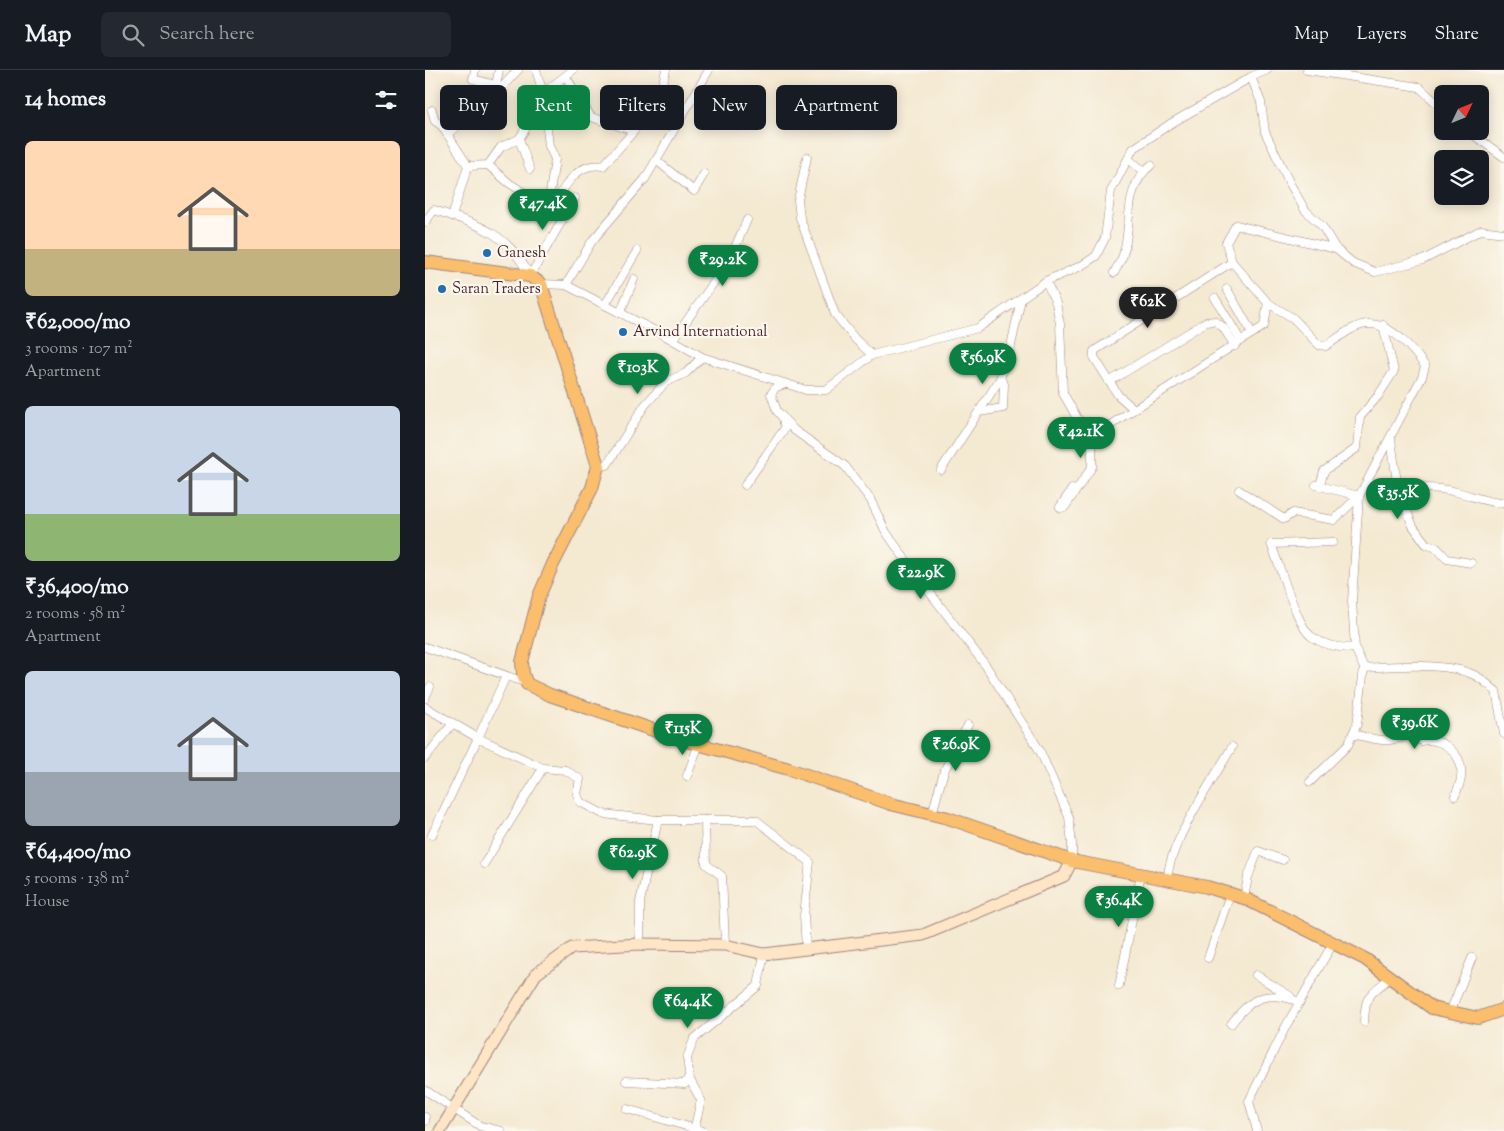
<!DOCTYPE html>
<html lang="en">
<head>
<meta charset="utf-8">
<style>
	:root { --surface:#171b24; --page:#242831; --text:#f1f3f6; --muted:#9ea1a6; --line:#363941; --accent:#0b8043 }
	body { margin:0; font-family:"Sorts Mill Goudy",serif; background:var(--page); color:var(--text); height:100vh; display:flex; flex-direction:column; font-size:19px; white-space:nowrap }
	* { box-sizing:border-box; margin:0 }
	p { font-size:16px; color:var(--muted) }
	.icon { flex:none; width:28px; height:28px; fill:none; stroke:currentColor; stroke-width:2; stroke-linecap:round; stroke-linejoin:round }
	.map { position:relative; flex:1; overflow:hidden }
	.drawer { display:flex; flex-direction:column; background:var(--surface); width:425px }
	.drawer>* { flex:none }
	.banner { position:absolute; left:15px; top:15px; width:475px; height:45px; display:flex; gap:10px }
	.needle { width:32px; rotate:47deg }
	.tools { position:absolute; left:1009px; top:15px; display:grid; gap:10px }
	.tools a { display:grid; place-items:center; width:55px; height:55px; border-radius:8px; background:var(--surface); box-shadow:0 2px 12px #0003; font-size:25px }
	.price { position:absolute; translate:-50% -42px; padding:0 11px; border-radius:18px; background:var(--accent); color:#fff; font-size:16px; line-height:32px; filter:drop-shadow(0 1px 2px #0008) }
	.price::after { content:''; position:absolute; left:50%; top:30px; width:15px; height:11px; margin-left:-8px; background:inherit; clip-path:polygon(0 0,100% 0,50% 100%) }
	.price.selected { background:#222; color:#fff }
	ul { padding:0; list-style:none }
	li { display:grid; align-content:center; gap:10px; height:265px; padding:0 25px }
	li span { display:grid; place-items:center; height:155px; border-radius:8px; color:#555 }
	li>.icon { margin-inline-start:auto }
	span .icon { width:90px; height:90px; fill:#fffc; stroke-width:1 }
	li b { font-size:21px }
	h2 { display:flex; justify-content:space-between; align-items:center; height:60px; padding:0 25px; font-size:21px }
	.tag { padding:0 18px; border-radius:8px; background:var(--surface); box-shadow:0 2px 12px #0003; font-size:18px; line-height:45px }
	.tag.selected { background:var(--accent); color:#fff }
	header { display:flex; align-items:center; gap:30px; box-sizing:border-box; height:70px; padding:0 25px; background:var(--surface); border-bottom:1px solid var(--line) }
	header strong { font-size:24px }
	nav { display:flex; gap:28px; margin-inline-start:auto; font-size:18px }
	.search { width:350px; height:45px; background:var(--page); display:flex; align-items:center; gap:12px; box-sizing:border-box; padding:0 18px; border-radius:8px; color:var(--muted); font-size:19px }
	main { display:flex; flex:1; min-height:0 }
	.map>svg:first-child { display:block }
</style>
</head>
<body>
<header>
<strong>Map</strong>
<div class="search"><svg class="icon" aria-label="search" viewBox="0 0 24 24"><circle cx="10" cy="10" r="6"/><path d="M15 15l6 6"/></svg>Search here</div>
<nav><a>Map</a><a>Layers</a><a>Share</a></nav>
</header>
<main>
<section class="drawer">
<h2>14 homes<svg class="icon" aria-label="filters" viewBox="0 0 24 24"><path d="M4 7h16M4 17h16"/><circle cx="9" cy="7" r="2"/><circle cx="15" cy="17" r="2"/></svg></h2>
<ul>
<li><span style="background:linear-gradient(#ffd9b3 70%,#c2b280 0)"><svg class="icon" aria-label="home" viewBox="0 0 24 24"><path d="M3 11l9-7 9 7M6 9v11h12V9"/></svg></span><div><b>₹62,000/mo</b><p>3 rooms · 107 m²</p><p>Apartment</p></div></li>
<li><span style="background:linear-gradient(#c9d6e8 70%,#8fb573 0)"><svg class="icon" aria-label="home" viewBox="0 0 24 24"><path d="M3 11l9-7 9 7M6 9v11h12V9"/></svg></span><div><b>₹36,400/mo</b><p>2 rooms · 58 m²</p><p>Apartment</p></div></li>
<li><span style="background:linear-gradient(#c9d6e8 65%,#9aa5b1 0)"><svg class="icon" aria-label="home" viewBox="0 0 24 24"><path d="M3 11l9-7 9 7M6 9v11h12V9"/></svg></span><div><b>₹64,400/mo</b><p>5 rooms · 138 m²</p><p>House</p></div></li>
</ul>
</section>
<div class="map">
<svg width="1079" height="1061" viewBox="0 0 1079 1061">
	<rect width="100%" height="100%" fill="#fbf7ec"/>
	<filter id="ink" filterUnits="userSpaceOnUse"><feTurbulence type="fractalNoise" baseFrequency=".02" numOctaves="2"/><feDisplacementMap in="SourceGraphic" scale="10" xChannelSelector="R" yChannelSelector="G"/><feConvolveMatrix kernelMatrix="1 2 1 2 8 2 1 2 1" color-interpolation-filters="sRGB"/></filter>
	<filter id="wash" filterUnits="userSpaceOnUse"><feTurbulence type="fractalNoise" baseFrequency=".0096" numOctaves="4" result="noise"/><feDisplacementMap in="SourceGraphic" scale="20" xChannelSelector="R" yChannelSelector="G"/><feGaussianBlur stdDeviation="1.12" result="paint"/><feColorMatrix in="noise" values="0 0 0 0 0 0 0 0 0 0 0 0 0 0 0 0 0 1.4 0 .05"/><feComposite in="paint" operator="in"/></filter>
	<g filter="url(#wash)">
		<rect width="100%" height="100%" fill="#f4e9d1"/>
	</g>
	<g filter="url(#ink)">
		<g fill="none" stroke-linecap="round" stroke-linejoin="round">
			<defs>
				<g id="street">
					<path d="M 50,0 L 48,9 L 71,15"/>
					<path d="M 111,0 L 118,23 L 124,76 L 130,89 L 125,123 L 117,134"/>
					<path d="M 882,0 L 994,17 L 1018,39"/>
					<path d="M 826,7 L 836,32 L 840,62 L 864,112 L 880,140 L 897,156 L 911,179 L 928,193 L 950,202 L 998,190 L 1056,160 L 1079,163"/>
					<path d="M 237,16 L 241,0"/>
					<path d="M 70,20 L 74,0"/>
					<path d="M 118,23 L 148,0"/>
					<path d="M 7,40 L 10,51 L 17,56 L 43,96 L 27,146"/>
					<path d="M 1043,61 L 1079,87"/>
					<path d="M 22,64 L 62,33 L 93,0"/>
					<path d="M 94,69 L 105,99"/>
					<path d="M 382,87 L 373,130 L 375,148 L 410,244 L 430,269 L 447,285 L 553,258 L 621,211 L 656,196 L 671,186 L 680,168 L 686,121 L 708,79 L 745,54 L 826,7 L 842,0"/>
					<path d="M 703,89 L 719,101"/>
					<path d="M 231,90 L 269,121 L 279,104"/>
					<path d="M 63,95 L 84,113 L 138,148"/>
					<path d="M 43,96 L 63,95 L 76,77 L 94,69 L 119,30"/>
					<path d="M 126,140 C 138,119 151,91 178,96 L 209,61 L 166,47 L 141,7"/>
					<path d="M 0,152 L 9,140 C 54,155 82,162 105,206"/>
					<path d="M 911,179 L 811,155 L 801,173 L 807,192 L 843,233 L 868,248 L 894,275 L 901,276 C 912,269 928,255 942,254 C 965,252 988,279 1000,296 L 997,307 L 934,426 L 927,531 L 930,578 L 939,598 C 968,596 1024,592 1049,605 C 1057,608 1064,616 1071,621 L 1079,664"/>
					<path d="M 689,203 C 692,197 696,191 698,185 C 708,153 697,119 726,95"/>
					<path d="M 105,206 L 150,128"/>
					<path d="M 621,211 L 631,233 L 635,254 L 638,323 L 652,348 L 667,368 L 667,397 L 640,437 L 636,438 L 635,437 L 647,419"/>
					<path d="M 116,214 L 141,215 L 248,270 L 277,287 L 381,320 L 401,320 L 447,285"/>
					<path d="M 141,215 L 167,171 L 220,109 L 284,0"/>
					<path d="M 802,219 L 827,263"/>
					<path d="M 790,228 L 816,271"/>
					<path d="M 180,235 L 212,181"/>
					<path d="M 195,243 L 209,209"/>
					<path d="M 248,270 L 304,191 L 322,150"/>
					<path d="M 684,312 L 781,252 L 790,251 L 798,257 L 810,276"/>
					<path d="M 361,314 L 351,317 L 346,324 L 352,341 L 369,360 L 420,396 L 445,429 L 461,462 L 487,499 L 561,596 L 615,681 L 644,747 L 647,774 L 647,791"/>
					<path d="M 709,339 L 693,325 L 669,287 L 669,281 L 807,192"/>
					<path d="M 554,342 L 578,338 L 579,314 L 575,309"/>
					<path d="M 667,368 L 694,349 L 839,256 L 843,233"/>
					<path d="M 966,369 L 973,420 L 988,456 L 1001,474 L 1012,478 L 1022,489 L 1046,493"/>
					<path d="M 173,396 L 182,395 L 220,335 L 241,312 L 261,303 L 277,287"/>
					<path d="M 516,400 L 575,309 L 586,276 L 596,229"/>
					<path d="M 320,415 L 360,358 L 358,349"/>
					<path d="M 895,415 L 899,401 L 932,378 L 935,347 L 953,326 L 969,301 L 958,255"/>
					<path d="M 814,420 L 859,449 L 868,443 L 909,450 L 934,426 L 891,415"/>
					<path d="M 973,420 C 993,417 1012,417 1032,422 C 1048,426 1062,433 1079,433"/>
					<path d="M 908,472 L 846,474 C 854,493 872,556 886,566 C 899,576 914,578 930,578"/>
					<path d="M 0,577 L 102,613"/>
					<path d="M 0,628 L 5,617"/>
					<path d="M 0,637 L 53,668 L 81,606"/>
					<path d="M 928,664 C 956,671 967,675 992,660 L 996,671 C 1018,667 1039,684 1036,707 C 1036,713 1032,720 1030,726"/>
					<path d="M 0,688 L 28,653"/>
					<path d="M 262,706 L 274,674"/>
					<path d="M 885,712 L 923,675 L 932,654 L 939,598"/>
					<path d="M 507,744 L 519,701 L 543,655"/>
					<path d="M 280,750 L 281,794 L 297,806 L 300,875"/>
					<path d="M 7,765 L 53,668 L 118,698 L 140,700 L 155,709 L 152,724 L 155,732 L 178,744 L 233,750 L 331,750 L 385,792 L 379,845 L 381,879"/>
					<path d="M 59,794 L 118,698"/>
					<path d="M 743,810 C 741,777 790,707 807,677"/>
					<path d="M 819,828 L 823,807 L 833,781 L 858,790"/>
					<path d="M 215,874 L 215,832 L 233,750"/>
					<path d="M 783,888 L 805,824"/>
					<path d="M 831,905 L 865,926"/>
					<path d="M 694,916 L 716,804"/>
					<path d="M 1025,942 L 1047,888"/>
					<path d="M 939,952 C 940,925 944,925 965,908"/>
					<path d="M 806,954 C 827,926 842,920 875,932"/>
					<path d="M 201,1011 L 260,1014 L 264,1006"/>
					<path d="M 0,1020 L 55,1056 L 76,1061"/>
					<path d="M 202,1039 L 278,1061"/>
					<path d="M 0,1047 L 0,1051"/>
					<path d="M 269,1061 L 276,1030 L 265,1010 L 262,988 L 269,969 L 333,916 L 339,884"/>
					<path d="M 832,1061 L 824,1031 L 861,956 L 908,873"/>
				</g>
				<path id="secondary" d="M 15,1061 L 111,904 L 147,878 L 215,874 L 300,875 L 339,884 L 498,865 L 639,806 L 647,791"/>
				<path id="primary" d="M 0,192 L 105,206 L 116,214 L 173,396 L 167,418 L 128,494 L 114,526 L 97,592 L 98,604 L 102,614 L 125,625 L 258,670 L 364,699 L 466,734 L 523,748 L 647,791 L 782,817 L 819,828 L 940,889 L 1007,938 L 1053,948 L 1079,939"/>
			</defs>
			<use href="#street" stroke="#9f847e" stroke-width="9"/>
			<use href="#secondary" stroke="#9f847e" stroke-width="13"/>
			<use href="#primary" stroke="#9f847e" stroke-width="14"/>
			<use href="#street" stroke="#fff" stroke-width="8"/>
			<use href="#secondary" stroke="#fde5c5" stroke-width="11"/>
			<use href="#primary" stroke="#fabe6d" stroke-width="12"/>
		</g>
	</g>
	<g fill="#1f6fb2" stroke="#fbf7ec" stroke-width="2">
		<circle cx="62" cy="183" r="5"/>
		<circle cx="17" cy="219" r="5"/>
		<circle cx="198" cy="262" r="5"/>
	</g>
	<g text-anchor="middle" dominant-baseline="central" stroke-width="4.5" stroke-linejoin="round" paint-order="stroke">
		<g font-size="15" fill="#4a1f2b" stroke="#fbf7ec" text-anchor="start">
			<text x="72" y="183">Ganesh</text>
			<text x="27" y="219">Saran Traders</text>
			<text x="208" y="262">Arvind International</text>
		</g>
	</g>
</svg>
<div class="tools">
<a><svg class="needle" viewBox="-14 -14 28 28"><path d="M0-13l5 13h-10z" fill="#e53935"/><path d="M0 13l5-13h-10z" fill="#9ea1a6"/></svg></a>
<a><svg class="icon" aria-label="layers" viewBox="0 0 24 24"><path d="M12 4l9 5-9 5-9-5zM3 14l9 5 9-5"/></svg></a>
</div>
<b class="price" style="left:118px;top:161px">₹47.4K</b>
<b class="price" style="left:298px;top:217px">₹29.2K</b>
<b class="price selected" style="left:723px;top:259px">₹62K</b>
<b class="price" style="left:558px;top:315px">₹56.9K</b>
<b class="price" style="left:213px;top:325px">₹103K</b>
<b class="price" style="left:656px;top:389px">₹42.1K</b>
<b class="price" style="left:973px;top:450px">₹35.5K</b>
<b class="price" style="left:496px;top:530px">₹22.9K</b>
<b class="price" style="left:990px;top:680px">₹39.6K</b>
<b class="price" style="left:258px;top:686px">₹115K</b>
<b class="price" style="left:531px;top:702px">₹26.9K</b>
<b class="price" style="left:208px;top:810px">₹62.9K</b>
<b class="price" style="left:694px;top:858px">₹36.4K</b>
<b class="price" style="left:263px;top:959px">₹64.4K</b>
<div class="banner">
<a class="tag">Buy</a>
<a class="tag selected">Rent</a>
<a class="tag">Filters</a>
<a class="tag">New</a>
<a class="tag">Apartment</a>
</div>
</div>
</main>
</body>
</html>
